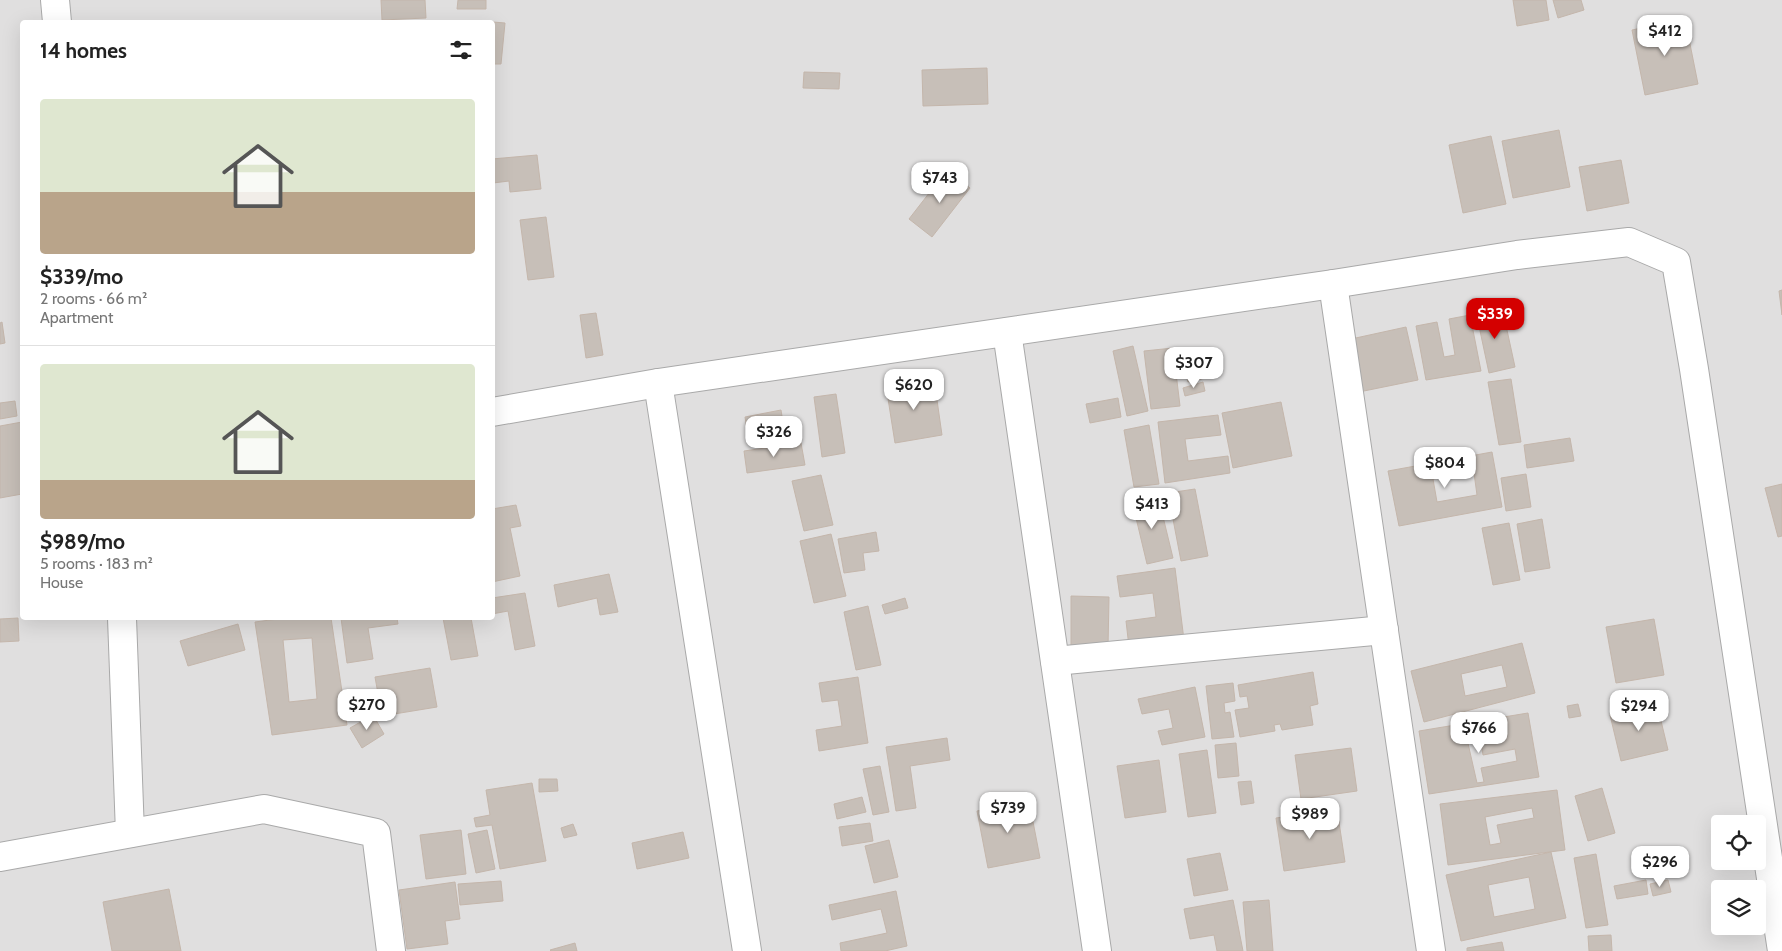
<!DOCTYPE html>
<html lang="en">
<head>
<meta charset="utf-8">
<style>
	:root { --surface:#fff; --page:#f2f2f2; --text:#222; --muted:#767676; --line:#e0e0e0; --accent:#d40000 }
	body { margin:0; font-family:Cabin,sans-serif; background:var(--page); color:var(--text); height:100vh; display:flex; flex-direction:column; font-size:19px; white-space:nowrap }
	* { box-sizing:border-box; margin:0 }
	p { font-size:16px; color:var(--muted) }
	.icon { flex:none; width:28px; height:28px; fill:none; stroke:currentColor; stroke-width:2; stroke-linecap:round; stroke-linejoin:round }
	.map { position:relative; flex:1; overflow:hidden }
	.side { position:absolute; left:20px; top:20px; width:475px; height:600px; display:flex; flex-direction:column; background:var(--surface); border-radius:5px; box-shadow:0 5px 20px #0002 }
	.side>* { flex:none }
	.controls { position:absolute; left:1711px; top:815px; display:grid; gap:10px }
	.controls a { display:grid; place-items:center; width:55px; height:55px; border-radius:5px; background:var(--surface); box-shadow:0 5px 20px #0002; font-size:25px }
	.price { position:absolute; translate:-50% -42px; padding:0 11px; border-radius:10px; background:#fff; color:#222; font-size:16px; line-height:32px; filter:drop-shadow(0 1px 2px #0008) }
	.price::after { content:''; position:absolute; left:50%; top:30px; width:15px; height:11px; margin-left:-8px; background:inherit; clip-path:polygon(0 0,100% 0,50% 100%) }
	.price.current { background:var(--accent); color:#fff }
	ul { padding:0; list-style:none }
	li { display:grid; align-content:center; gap:10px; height:265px; padding:0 20px }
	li+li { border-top:1px solid var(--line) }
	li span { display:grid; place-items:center; height:155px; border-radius:5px; color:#555 }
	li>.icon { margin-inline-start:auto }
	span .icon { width:90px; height:90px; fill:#fffc; stroke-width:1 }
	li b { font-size:21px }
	h2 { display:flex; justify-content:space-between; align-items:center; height:60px; padding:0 20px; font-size:21px }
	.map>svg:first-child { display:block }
</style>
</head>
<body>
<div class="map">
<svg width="1782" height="951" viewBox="0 0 1782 951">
	<rect width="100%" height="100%" fill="#f2efe9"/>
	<path fill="#e0dfdf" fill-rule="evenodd" d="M 0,0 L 1782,0 L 1782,951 L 0,951 ZM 22,22 L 492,22 L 492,618 L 22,618 ZM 1720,824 L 1758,824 L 1758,861 L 1720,861 ZM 1720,889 L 1758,889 L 1758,926 L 1720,926 Z"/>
	<g fill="#c7bfb8" stroke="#c4b6ab" fill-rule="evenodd">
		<path d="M 381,0 L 425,0 L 426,18 L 382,20 Z"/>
		<path d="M 458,0 L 486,0 L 486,9 L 457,9 Z"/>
		<path d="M 1513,0 L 1546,0 L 1549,20 L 1517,26 Z"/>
		<path d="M 1553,0 L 1581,0 L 1584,10 L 1558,18 Z"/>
		<path d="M 1685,19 L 1698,84 L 1645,95 L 1632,30 Z"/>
		<path d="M 481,21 L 505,23 L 501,64 L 492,64 L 492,22 Z"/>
		<path d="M 987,68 L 988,104 L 923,106 L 922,70 Z"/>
		<path d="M 804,72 L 840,73 L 839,89 L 803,88 Z"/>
		<path d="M 1559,130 L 1570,187 L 1513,198 L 1502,141 Z"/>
		<path d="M 1491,136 L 1506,204 L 1463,213 L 1449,145 Z"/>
		<path d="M 537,155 L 541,189 L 510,192 L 509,181 L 493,183 L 492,159 Z"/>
		<path d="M 1621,160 L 1629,203 L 1587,211 L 1579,167 Z"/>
		<path d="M 947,170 L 970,188 L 932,237 L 909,219 Z"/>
		<path d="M 546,217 L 554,277 L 528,280 L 520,220 Z"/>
		<path d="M 1782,290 L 1782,315 L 1779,291 Z"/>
		<path d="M 1502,307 L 1515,367 L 1489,373 L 1476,312 Z"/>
		<path d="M 596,313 L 603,355 L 586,358 L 580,315 Z"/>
		<path d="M 1470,315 L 1481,371 L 1426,380 L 1416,326 L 1437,322 L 1444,357 L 1455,355 L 1449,319 Z"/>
		<path d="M 2,322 L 5,343 L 0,344 L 0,323 Z"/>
		<path d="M 1406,327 L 1418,380 L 1354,393 L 1342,341 Z"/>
		<path d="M 1133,346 L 1148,411 L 1127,416 L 1113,351 Z"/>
		<path d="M 1173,348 L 1180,406 L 1151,409 L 1144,351 Z"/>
		<path d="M 1203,366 L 1205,378 L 1188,382 L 1185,369 Z"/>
		<path d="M 934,379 L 942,435 L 895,443 L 886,386 Z"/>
		<path d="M 1511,379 L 1521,442 L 1499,445 L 1488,382 Z"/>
		<path d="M 1203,382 L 1205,391 L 1185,396 L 1183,388 Z"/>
		<path d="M 836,394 L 845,453 L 822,457 L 814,397 Z"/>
		<path d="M 1118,398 L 1121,417 L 1090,423 L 1086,404 Z"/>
		<path d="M 15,401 L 17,416 L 0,419 L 0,403 Z"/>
		<path d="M 1281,402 L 1292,456 L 1233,468 L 1222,413 Z"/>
		<path d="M 781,410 L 784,429 L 748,436 L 745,417 Z"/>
		<path d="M 1218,415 L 1221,435 L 1185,439 L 1188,461 L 1228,456 L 1230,473 L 1165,483 L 1158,422 Z"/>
		<path d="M 22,422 L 22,494 L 0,498 L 0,426 Z"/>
		<path d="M 1149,425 L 1159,484 L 1134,487 L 1124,430 Z"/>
		<path d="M 1570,438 L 1574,461 L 1527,468 L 1524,445 Z"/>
		<path d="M 801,443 L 805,465 L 747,473 L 744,451 Z"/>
		<path d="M 1492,452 L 1502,507 L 1399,526 L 1388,471 ZM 1474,473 L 1477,495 L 1437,502 L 1433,479 Z"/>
		<path d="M 1526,474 L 1531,507 L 1506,511 L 1501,478 Z"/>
		<path d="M 821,475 L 833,525 L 804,531 L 792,481 Z"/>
		<path d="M 1782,484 L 1782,536 L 1778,537 L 1765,488 Z"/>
		<path d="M 1195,489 L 1208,556 L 1181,561 L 1168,493 Z"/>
		<path d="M 1158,496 L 1173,558 L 1147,564 L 1132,501 Z"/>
		<path d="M 516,505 L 521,526 L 510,528 L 520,576 L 492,582 L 492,558 L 494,558 L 492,551 L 492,509 Z"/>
		<path d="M 1542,519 L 1550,568 L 1525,572 L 1517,524 Z"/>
		<path d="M 1509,523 L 1520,580 L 1493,585 L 1482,528 Z"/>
		<path d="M 876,532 L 879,551 L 863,553 L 865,570 L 844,573 L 838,539 Z"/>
		<path d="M 831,534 L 846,596 L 814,603 L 800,541 Z"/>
		<path d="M 1175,568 L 1184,640 L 1129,647 L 1126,621 L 1156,617 L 1153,593 L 1120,597 L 1117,576 Z"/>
		<path d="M 609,574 L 618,612 L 600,615 L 597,598 L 558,607 L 554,585 Z"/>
		<path d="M 525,593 L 535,646 L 515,650 L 508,611 L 492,614 L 492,598 Z"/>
		<path d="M 1071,596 L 1109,597 L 1108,648 L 1071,647 Z"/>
		<path d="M 905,598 L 908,608 L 885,614 L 882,605 Z"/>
		<path d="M 868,606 L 881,665 L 856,670 L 844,612 Z"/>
		<path d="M 18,618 L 19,641 L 0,642 L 0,619 Z"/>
		<path d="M 285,618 L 331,618 L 347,725 L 272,735 L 255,622 ZM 312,638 L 317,699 L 289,702 L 283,640 Z"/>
		<path d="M 341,618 L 397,618 L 398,624 L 368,628 L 373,659 L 347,663 Z"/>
		<path d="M 443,618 L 471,618 L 478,656 L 451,660 Z"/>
		<path d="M 1654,619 L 1664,675 L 1616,683 L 1606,627 Z"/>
		<path d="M 238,624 L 245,650 L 188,666 L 180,641 Z"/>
		<path d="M 1522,643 L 1535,693 L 1424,722 L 1411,671 ZM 1502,665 L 1507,687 L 1465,696 L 1461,674 Z"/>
		<path d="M 430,668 L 437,707 L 382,716 L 375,677 Z"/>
		<path d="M 1313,672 L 1318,704 L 1310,706 L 1313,725 L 1282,730 L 1280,724 L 1274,725 L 1275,731 L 1240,737 L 1235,710 L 1249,708 L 1247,696 L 1240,697 L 1238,685 Z"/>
		<path d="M 858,677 L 868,743 L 819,751 L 816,730 L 842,726 L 838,700 L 822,702 L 819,683 Z"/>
		<path d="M 1233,683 L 1235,701 L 1224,703 L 1225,713 L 1230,712 L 1234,737 L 1212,739 L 1206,686 Z"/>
		<path d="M 1195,687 L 1205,737 L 1162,745 L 1158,731 L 1173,728 L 1169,709 L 1142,714 L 1138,699 Z"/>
		<path d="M 1578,704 L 1581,716 L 1569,718 L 1567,706 Z"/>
		<path d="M 1657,704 L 1668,750 L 1621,761 L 1610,715 Z"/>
		<path d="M 1528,713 L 1539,777 L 1429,794 L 1419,731 ZM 1480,737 L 1483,755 L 1515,749 L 1517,761 L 1481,768 L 1484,782 L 1477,783 L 1467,739 Z"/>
		<path d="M 373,715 L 384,734 L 362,748 L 350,728 Z"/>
		<path d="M 947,738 L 950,760 L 910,766 L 916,808 L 896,811 L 886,747 Z"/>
		<path d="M 1236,743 L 1239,776 L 1218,778 L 1215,745 Z"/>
		<path d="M 1351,748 L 1357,791 L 1301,799 L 1295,755 Z"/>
		<path d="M 1207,750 L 1216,813 L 1188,817 L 1179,754 Z"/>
		<path d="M 1159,760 L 1166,812 L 1125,818 L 1117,766 Z"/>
		<path d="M 880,766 L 889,812 L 873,815 L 863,769 Z"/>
		<path d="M 539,779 L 557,779 L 558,791 L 539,792 Z"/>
		<path d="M 1251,781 L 1254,803 L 1241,805 L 1238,782 Z"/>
		<path d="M 532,783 L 546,861 L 500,869 L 492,825 L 476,827 L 474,818 L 490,815 L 486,790 Z"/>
		<path d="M 1602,788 L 1615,833 L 1588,841 L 1575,796 Z"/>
		<path d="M 1557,790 L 1565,850 L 1448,865 L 1440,804 ZM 1532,808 L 1534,818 L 1497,825 L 1501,843 L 1490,845 L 1485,817 Z"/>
		<path d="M 862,797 L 866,812 L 837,819 L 834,804 Z"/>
		<path d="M 1029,801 L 1040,858 L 988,868 L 977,811 Z"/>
		<path d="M 1337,809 L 1345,862 L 1284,871 L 1276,818 Z"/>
		<path d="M 870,823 L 873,841 L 842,846 L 839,827 Z"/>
		<path d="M 573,824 L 577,835 L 564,838 L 561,828 Z"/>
		<path d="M 461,830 L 466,874 L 426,879 L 420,835 Z"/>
		<path d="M 487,830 L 495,869 L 476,873 L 468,834 Z"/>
		<path d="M 683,832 L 689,858 L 637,869 L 632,843 Z"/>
		<path d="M 889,840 L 898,877 L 874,883 L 865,846 Z"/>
		<path d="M 1551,852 L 1566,918 L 1461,941 L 1446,875 ZM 1529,877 L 1535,909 L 1494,917 L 1488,885 Z"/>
		<path d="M 1220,853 L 1228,890 L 1194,896 L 1187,859 Z"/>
		<path d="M 1596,854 L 1608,925 L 1586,928 L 1574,858 Z"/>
		<path d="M 1646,880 L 1648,894 L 1617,899 L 1614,886 Z"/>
		<path d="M 1668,880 L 1671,892 L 1653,896 L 1650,884 Z"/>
		<path d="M 501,881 L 503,901 L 460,905 L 458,884 Z"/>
		<path d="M 455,882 L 460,919 L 445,921 L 448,944 L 407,949 L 399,890 Z"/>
		<path d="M 169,889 L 181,951 L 112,951 L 103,902 Z"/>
		<path d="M 896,891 L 907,946 L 885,951 L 841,951 L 840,943 L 887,933 L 881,909 L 832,920 L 829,905 Z"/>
		<path d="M 1233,900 L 1243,951 L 1217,951 L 1214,935 L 1190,939 L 1184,909 Z"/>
		<path d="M 1269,900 L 1273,951 L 1247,951 L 1243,902 Z"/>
		<path d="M 1611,935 L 1612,951 L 1589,951 L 1588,936 Z"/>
		<path d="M 1502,942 L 1504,951 L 1467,951 L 1467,948 Z"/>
		<path d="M 575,943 L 577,951 L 551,951 L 550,950 Z"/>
	</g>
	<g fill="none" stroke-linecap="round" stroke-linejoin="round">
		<defs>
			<g id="minor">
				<path d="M 55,0 L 57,22"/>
				<path d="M 1333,284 L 1431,951"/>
				<path d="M 1007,332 L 1097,951"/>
				<path d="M 658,383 L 747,951"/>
				<path d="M 492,412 L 658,383 L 1333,284 L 1517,255 L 1629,242 L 1676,262 L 1694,369 L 1782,951"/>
				<path d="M 122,618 L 130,833"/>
				<path d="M 1055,661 L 1384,630"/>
				<path d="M 0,857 L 264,809 L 376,833 L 391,951"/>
			</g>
		</defs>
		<use href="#minor" stroke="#a9a9a9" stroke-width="30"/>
		<use href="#minor" stroke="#fff" stroke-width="28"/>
	</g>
</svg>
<div class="controls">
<a><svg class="icon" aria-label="locate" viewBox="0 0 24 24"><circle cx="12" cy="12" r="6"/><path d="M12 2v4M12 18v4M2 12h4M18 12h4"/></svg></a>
<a><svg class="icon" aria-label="layers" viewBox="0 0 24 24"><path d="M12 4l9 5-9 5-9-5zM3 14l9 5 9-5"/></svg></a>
</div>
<b class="price" style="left:1665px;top:57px">$412</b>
<b class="price" style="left:940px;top:204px">$743</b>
<b class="price current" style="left:1495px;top:340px">$339</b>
<b class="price" style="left:1194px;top:389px">$307</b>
<b class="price" style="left:914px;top:411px">$620</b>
<b class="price" style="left:774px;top:458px">$326</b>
<b class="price" style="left:1445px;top:489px">$804</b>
<b class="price" style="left:1152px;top:530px">$413</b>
<b class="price" style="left:367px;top:731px">$270</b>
<b class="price" style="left:1639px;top:732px">$294</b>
<b class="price" style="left:1479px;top:754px">$766</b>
<b class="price" style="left:1008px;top:834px">$739</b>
<b class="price" style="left:1310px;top:840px">$989</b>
<b class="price" style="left:1660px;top:888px">$296</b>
<section class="side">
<h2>14 homes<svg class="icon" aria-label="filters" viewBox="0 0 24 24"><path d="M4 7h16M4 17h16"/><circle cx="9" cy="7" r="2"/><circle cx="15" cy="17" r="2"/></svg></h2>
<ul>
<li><span style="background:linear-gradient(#dfe7d0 60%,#b9a48a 0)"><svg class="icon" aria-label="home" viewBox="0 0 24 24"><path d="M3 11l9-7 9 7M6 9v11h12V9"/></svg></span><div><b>$339/mo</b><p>2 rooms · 66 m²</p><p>Apartment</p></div></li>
<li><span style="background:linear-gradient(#dfe7d0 75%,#b9a48a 0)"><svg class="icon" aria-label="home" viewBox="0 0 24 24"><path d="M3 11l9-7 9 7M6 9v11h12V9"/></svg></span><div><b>$989/mo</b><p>5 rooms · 183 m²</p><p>House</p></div></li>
</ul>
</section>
</div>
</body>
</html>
